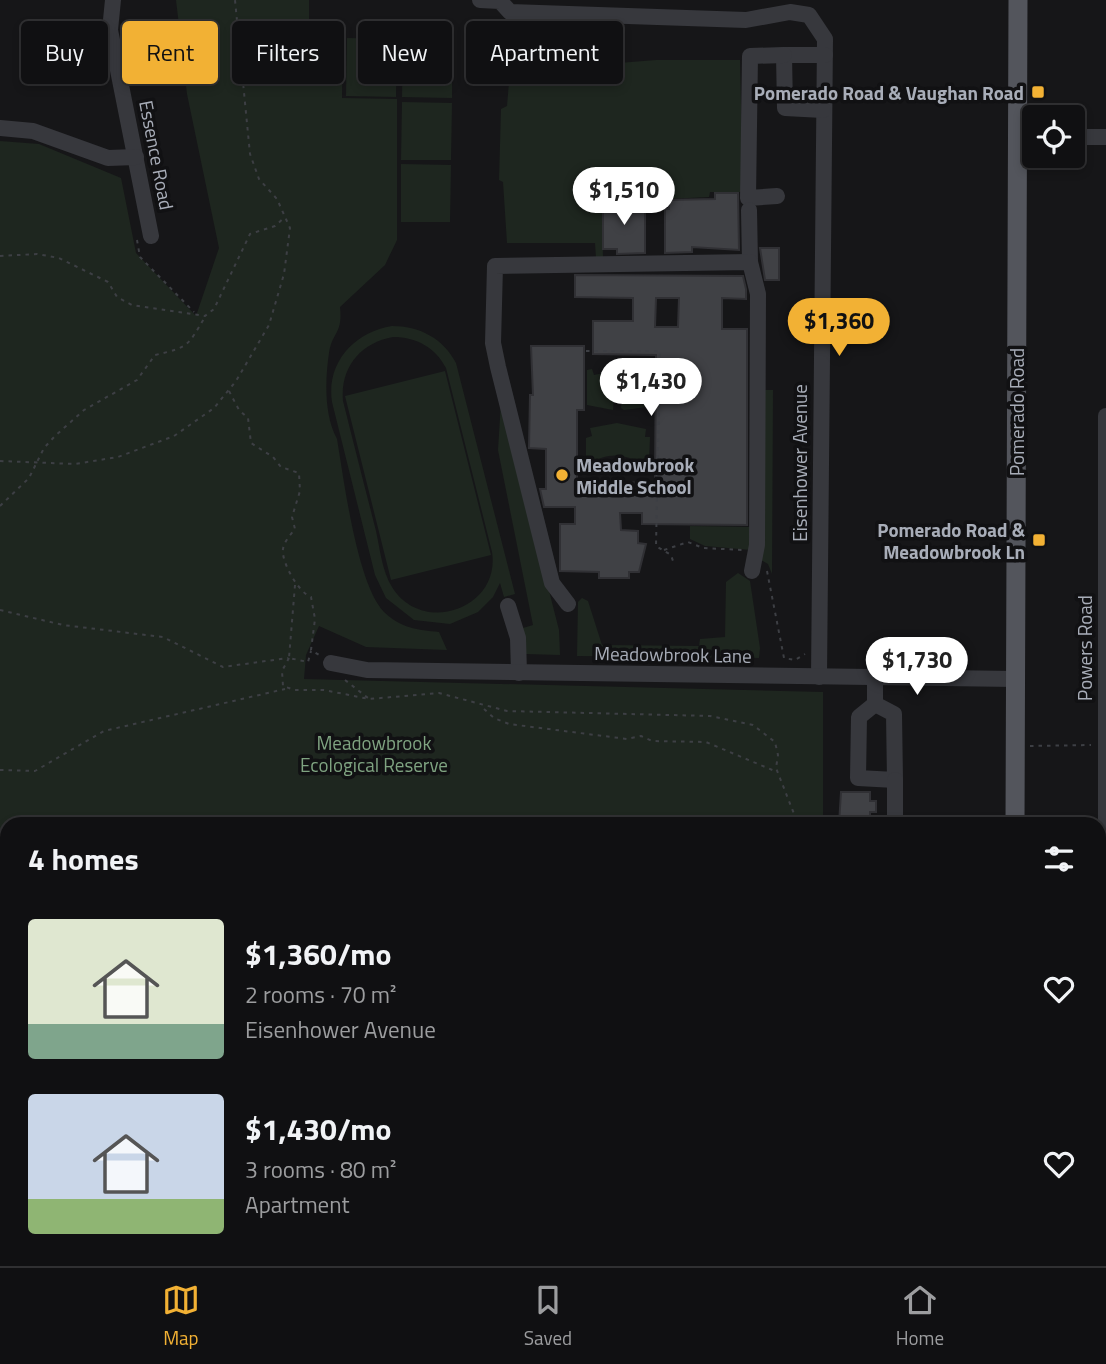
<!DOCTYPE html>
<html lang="en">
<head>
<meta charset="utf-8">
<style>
	:root { --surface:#101012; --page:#1e1e20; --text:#f1f3f6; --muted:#9c9d9f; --line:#303032; --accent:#f2b134 }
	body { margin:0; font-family:"Titillium Web",sans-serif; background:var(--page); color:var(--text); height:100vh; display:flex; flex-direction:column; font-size:26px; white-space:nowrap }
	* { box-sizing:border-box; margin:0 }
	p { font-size:23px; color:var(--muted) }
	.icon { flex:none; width:38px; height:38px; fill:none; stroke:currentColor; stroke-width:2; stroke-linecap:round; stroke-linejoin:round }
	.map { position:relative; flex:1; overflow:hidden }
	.sheet { position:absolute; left:0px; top:817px; width:1106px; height:450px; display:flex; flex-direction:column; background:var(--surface); border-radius:21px 21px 0 0; box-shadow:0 4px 10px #0003,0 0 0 2px var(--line) }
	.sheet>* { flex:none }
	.top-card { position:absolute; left:21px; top:21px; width:700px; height:63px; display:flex; gap:14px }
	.buttons { position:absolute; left:1022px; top:105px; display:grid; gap:14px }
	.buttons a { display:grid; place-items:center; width:63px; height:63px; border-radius:7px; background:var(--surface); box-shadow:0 4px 10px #0003,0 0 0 2px var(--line); font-size:35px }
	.price { position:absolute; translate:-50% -60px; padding:0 16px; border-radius:24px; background:#fff; color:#222; font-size:23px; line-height:46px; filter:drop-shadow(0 2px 4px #0008) }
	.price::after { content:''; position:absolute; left:50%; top:42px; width:21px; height:16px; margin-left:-10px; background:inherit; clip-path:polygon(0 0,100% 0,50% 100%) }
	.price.current { background:var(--accent); color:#111 }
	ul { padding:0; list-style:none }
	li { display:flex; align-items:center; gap:21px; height:175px; padding:0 28px }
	li span { display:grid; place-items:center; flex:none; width:196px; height:140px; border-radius:7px; color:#555 }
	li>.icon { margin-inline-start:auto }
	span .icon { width:84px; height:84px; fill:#fffc; stroke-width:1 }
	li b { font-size:30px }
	h2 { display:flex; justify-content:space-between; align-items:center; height:84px; padding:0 28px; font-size:30px }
	.chip { padding:0 24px; border-radius:7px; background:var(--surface); box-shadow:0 4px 10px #0003,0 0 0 2px var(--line); font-size:24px; line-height:63px }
	.chip.current { background:var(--accent); color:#111 }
	.tab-bar { display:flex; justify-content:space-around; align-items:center; height:98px; border-top:2px solid var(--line); background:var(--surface); font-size:19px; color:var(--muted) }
	.tab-bar a { display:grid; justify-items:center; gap:4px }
	.tab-bar .current { color:var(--accent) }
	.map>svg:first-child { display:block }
</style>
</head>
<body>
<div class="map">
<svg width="1106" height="1266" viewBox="0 0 1106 1266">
	<rect width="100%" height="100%" fill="#161618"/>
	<g fill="#1e261f" fill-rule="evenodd">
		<path d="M 176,0 L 309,0 L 309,22 L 343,22 L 342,98 L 397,99 L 397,240 L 385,265 L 340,307 C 343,334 332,332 329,353 C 325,380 324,415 337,439 C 344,480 357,584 384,612 C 400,628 418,630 439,632 L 447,650 L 366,647 L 319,626 L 306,655 L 304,679 L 823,692 L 823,824 L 7,824 L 7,1260 L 743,1260 L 731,1266 L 0,1266 L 0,141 L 39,144 L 121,178 L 136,253 L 196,316 L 219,248 L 187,94 Z"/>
		<path d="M 347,38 L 397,39 L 396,97 L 346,96 Z"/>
		<path d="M 403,39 L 452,40 L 452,98 L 402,97 Z"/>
		<path d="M 533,60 L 606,64 L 656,60 L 740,60 L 743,192 L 710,192 L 709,197 L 668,199 L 667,205 L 643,205 L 642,200 L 602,200 L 603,258 L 596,258 L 595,243 L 507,243 L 503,182 L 499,180 L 501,109 L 507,106 L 510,70 Z"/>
		<path d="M 402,102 L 452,103 L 451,160 L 401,160 Z"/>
		<path d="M 401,164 L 451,165 L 450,222 L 401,222 Z"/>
		<path d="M 392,326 C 419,326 443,338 456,363 L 515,594 L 504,597 L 500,583 L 493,597 L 478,612 L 450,624 L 414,620 L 386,598 L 375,575 L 332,402 C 326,363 354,332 392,326 ZM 393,337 C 416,337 435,347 446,368 L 492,552 C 501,609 422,636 392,587 C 382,571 380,549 376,531 C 365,488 354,445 343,401 C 340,368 360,343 393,337 Z"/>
		<path d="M 592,369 L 594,375 L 613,371 L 616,374 L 613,410 L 587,405 L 587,370 Z"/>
		<path d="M 445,371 L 491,555 L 391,580 L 345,396 Z"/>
		<path d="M 623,372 L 641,375 L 655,372 L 655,406 L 624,410 L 621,408 Z"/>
		<path d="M 763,390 L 773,390 L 772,574 L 768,564 L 761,560 Z"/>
		<path d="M 501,402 L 559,630 L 560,655 L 526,654 L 523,628 L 533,625 L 498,450 Z"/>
		<path d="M 617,423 L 646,429 L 645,437 L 650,437 L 649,462 C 635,462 624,453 609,456 C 600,457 596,462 586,461 L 586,438 L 592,436 L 590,428 Z"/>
		<path d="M 690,526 L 752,527 L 751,550 L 705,546 L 690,539 Z"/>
		<path d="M 738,573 L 750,581 L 760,648 L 759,658 L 577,656 L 578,602 L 582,598 L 588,601 L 602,645 L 699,646 L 700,639 L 725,637 L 726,582 Z"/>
	</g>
	<g fill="#404145" stroke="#303034" stroke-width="2" fill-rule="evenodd">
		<path d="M 715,193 L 738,193 L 739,250 L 692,247 L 692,252 L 665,253 L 665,209 L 669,209 L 669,200 L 715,199 Z"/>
		<path d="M 606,200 L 641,200 L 641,210 L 645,210 L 645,253 L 617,254 L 617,249 L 603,249 L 603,212 L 606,212 Z"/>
		<path d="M 760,248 L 779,248 L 779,280 L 765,280 Z"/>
		<path d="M 575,275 L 743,276 L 746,289 L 746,299 L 722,298 L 722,329 L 747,329 L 747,525 L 642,524 L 642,513 L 620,513 L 621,530 L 638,531 L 638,543 L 646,544 L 639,572 L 629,572 L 629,578 L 599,578 L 599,572 L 560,571 L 560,524 L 575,524 L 575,507 L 544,507 L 540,489 L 546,489 L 546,449 L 529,448 L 530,395 L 533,395 L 531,346 L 584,346 L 584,410 L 577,410 L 577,484 L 655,482 L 656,355 L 593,354 L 593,321 L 633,321 L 633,298 L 575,297 ZM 656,298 L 679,298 L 678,327 L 655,327 Z"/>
		<path d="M 841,792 L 870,792 L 870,801 L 876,801 L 876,812 L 870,812 L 870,824 L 839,824 Z"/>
	</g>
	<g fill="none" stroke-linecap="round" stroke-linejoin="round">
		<g stroke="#3d3f44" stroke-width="2" stroke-dasharray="3.5 5" stroke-linecap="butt">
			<path d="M 137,240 L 140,257 L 194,312"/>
			<path d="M 0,256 L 37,254 L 59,258 L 108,282 L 117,297 L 132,305 L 205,316 L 214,309 L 250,234 L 275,226 L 285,217"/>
			<path d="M 586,351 L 660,351 L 656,546 L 671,555 L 674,564"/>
			<path d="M 229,391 L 239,410 L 248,418 L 251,443 L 273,457 L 281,467 L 299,473 L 300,491 L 292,517 L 295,529 C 290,535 284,542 283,549 C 281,562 299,593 311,597 L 315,619 L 311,650 L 319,655"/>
			<path d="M 0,461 L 75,464 L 118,457 L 174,436 L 214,408 L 236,381 L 269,325 L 284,274 L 290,228 L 277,199 L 259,179 L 250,154 L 235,0"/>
			<path d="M 0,506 L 29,478 L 44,448 L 55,436 L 84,410 L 137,380 L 155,355 C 189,347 187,347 205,317"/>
			<path d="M 664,550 L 688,542 L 703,548 L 743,550"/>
			<path d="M 767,571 L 784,658 L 795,660 L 805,654"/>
			<path d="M 295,585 L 289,658 L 308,662 L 311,651"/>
			<path d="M 0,610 L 63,625 L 163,637 L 223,667 L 288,658"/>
			<path d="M 289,658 L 282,671 L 283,686 L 295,690 L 324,690 L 369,699 L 439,693 L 507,711 L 710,716 L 753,725 L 775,742 L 778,755 L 776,768 L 798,824"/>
			<path d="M 345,680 L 368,698"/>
			<path d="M 484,709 L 494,718 L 509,724 L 627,739 L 641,736 L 652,741 L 706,742 L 777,772"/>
			<path d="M 1030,746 L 1091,745"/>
			<path d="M 0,770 L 35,771 L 104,731 L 285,689"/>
			<path d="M 0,1200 L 7,1205"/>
			<path d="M 724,1266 L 735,1260"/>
		</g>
		<g stroke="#37383d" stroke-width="16">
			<path d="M 113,0 L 110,30 L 151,236"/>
			<path d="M 480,0 L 500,1 L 510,12 L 746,20 L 790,12 L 809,15 L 825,39 L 819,677"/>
			<path d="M 823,110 L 785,108 L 784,55 L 825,55"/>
			<path d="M 0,128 L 33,131 L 108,158 L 136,157"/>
			<path d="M 1017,136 L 1034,137"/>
			<path d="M 1073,137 L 1106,137"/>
			<path d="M 777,196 L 748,198 L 750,56 L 784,55"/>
			<path d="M 749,210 L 750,262"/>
			<path d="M 1106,416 L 1106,880"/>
			<path d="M 568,604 L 552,583 L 498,367 L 493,343 L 495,266 L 750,262 L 758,294 L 757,545 L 752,571"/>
			<path d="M 508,606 L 518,638 L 519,673"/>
			<path d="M 331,663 L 367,670 L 1015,679"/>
			<path d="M 875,704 L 894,714 L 895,780 L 858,778 L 859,717 L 875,704 L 875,678"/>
			<path d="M 895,824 L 895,780"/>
		</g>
		<g stroke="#53555c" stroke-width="19">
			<path d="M 1015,824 L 1018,0"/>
			<path d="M 1017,1260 L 1017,1266"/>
		</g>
	</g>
	<g fill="#f2b134" stroke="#111113" stroke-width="2.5">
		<rect x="1031" y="85" width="14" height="14" rx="3.5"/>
		<circle cx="562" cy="475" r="7"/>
		<rect x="1032" y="533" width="14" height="14" rx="3.5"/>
	</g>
	<g text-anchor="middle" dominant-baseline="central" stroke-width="7" stroke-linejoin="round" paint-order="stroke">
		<g font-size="19" font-weight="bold" fill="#a8adb8" stroke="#111113" text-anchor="end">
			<text x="1024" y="92">Pomerado Road &amp; Vaughan Road</text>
			<text x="576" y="464" text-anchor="start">Meadowbrook<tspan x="576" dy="22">Middle School</tspan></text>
			<text x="1025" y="529">Pomerado Road &amp;<tspan x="1025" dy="22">Meadowbrook Ln</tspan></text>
		</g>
		<g font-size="19" fill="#a8adb8" stroke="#111113">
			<text transform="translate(157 155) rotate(79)">Essence Road</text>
			<text transform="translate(1016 412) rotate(-90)">Pomerado Road</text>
			<text transform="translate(799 463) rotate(-90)">Eisenhower Avenue</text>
			<text transform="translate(1084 648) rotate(-90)">Powers Road</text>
			<text transform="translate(673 654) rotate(1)">Meadowbrook Lane</text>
		</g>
		<g font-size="19" fill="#7fa381" stroke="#111113">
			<text x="374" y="742">Meadowbrook<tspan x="374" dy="22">Ecological Reserve</tspan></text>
		</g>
	</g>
</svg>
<div class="buttons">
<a><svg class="icon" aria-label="locate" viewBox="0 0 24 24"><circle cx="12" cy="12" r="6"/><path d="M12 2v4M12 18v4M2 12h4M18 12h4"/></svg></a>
</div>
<b class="price" style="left:624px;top:227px">$1,510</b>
<b class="price current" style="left:839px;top:358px">$1,360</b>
<b class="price" style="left:651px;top:418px">$1,430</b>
<b class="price" style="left:917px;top:697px">$1,730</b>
<div class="top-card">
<a class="chip">Buy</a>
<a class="chip current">Rent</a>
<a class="chip">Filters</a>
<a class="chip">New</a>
<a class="chip">Apartment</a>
</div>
<section class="sheet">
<h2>4 homes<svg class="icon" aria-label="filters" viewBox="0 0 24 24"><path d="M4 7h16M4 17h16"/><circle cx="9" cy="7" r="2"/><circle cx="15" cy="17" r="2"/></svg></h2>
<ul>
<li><span style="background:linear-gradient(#dfe7d0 75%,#7fa58c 0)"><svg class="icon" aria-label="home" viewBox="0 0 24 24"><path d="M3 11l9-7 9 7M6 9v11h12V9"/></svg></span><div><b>$1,360/mo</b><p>2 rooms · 70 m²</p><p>Eisenhower Avenue</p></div><svg class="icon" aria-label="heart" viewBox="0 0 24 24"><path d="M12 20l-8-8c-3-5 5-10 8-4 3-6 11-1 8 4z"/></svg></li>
<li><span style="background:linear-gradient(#c9d6e8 75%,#8fb573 0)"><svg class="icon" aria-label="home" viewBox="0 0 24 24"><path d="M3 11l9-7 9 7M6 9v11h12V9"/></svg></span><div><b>$1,430/mo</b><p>3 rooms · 80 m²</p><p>Apartment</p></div><svg class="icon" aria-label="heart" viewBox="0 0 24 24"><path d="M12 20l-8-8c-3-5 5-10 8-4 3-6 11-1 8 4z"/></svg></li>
</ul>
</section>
</div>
<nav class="tab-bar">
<a class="current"><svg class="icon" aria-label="map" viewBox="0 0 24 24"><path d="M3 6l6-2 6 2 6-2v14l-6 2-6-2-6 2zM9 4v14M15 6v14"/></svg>Map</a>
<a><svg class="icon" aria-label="saved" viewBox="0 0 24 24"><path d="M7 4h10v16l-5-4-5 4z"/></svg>Saved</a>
<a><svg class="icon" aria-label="home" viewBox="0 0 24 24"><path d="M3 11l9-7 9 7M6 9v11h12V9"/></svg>Home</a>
</nav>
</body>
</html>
